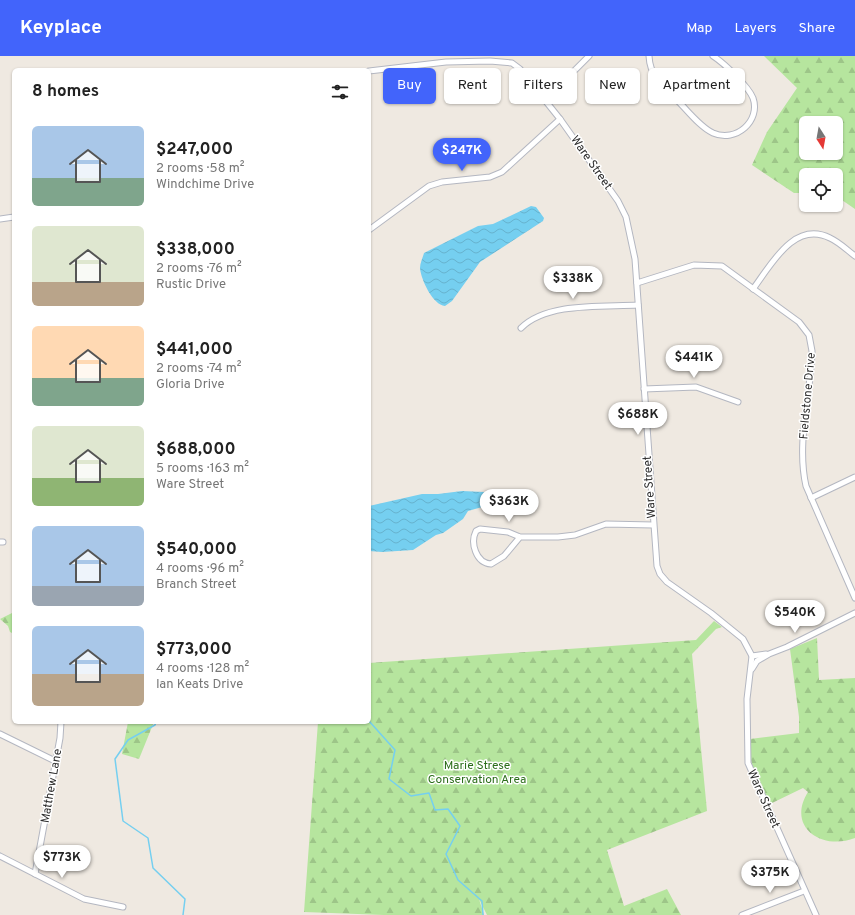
<!DOCTYPE html>
<html lang="en">
<head>
<meta charset="utf-8">
<style>
	:root { --surface:#fff; --page:#f2f2f2; --text:#222; --muted:#767676; --accent:#4264fb }
	body { margin:0; font-family:Overpass,sans-serif; background:var(--page); color:var(--text); height:100vh; display:flex; flex-direction:column; font-size:15px; white-space:nowrap }
	* { box-sizing:border-box; margin:0 }
	p { font-size:13px; color:var(--muted) }
	.icon { flex:none; width:22px; height:22px; fill:none; stroke:currentColor; stroke-width:2; stroke-linecap:round; stroke-linejoin:round }
	.map { position:relative; flex:1; overflow:hidden }
	.details { position:absolute; left:12px; top:12px; width:359px; height:656px; display:flex; flex-direction:column; background:var(--surface); border-radius:6px; box-shadow:0 1px 3px #0004 }
	.details>* { flex:none }
	.top-card { position:absolute; left:383px; top:12px; width:380px; height:36px; display:flex; gap:8px }
	.needle { width:26px; rotate:169deg }
	.controls { position:absolute; left:799px; top:60px; display:grid; gap:8px }
	.controls a { display:grid; place-items:center; width:44px; height:44px; border-radius:6px; background:var(--surface); box-shadow:0 1px 3px #0004; font-size:20px }
	.price { position:absolute; translate:-50% -34px; padding:0 9px; border-radius:14px; background:#fff; color:#222; font-size:13px; line-height:26px; filter:drop-shadow(0 1px 2px #0008) }
	.price::after { content:''; position:absolute; left:50%; top:24px; width:12px; height:9px; margin-left:-6px; background:inherit; clip-path:polygon(0 0,100% 0,50% 100%) }
	.price.on { background:var(--accent); color:#fff }
	ul { padding:0; list-style:none }
	li { display:flex; align-items:center; gap:12px; height:100px; padding:0 20px }
	li span { display:grid; place-items:center; flex:none; width:112px; height:80px; border-radius:6px; color:#555 }
	li>.icon { margin-inline-start:auto }
	span .icon { width:48px; height:48px; fill:#fffc; stroke-width:1 }
	li b { font-size:17px }
	h2 { display:flex; justify-content:space-between; align-items:center; height:48px; padding:0 20px; font-size:17px }
	.pill { padding:0 14px; border-radius:6px; background:var(--surface); box-shadow:0 1px 3px #0004; font-size:14px; line-height:36px }
	.pill.on { background:var(--accent); color:#fff }
	header { display:flex; align-items:center; gap:24px; box-sizing:border-box; height:56px; padding:0 20px; background:var(--accent); color:#fff }
	header strong { font-size:19px }
	nav { display:flex; gap:22px; margin-inline-start:auto; font-size:14px }
	.map>svg:first-child { display:block }
</style>
</head>
<body>
<header>
<strong>Keyplace</strong>
<nav><a>Map</a><a>Layers</a><a>Share</a></nav>
</header>
<div class="map">
<svg width="855" height="859" viewBox="0 0 855 859">
	<defs>
		<pattern id="forest-firs" width="22" height="20" patternUnits="userSpaceOnUse"><rect width="22" height="20" fill="#b6e59e"/><path d="M5 1l3.5 6h-7zM16 11l3.5 6h-7z" fill="#9dc588"/></pattern>
		<pattern id="water-waves" width="16" height="10" patternUnits="userSpaceOnUse"><rect width="16" height="10" fill="#75cff0"/><path d="M0 5q4-4 8 0t8 0" fill="none" stroke="#66b2ce"/></pattern>
	</defs>
	<rect width="100%" height="100%" fill="#efe9e1"/>
	<g fill="url(#forest-firs)" fill-rule="evenodd">
		<path d="M 764,0 L 855,0 L 855,153 L 836,140 L 836,119 L 806,119 L 806,137 L 794,137 L 752,109 L 767,76 L 797,32 ZM 806,67 L 836,67 L 836,97 L 806,97 Z"/>
		<path d="M 14,556 L 14,578 L 10,576 L 8,570 L 0,563 Z"/>
		<path d="M 714,565 L 722,571 L 716,573 L 692,598 L 707,755 L 607,794 L 624,850 L 667,833 L 681,859 L 487,859 L 479,843 L 484,859 L 384,859 L 304,856 L 318,666 L 369,666 L 369,607 L 696,584 Z"/>
		<path d="M 817,582 L 819,624 L 855,622 L 855,782 C 822,795 786,771 808,736 L 803,732 L 770,748 C 757,722 749,714 750,683 L 799,677 L 799,661 L 790,593 Z"/>
		<path d="M 128,666 L 154,666 L 139,703 L 122,698 Z"/>
	</g>
	<g fill="url(#water-waves)">
		<path d="M 531,150 L 536,151 L 544,162 L 543,165 L 480,206 L 452,245 L 445,250 C 433,249 421,224 420,212 C 420,207 423,201 424,197 L 478,170 L 493,168 Z"/>
		<path d="M 462,435 L 484,436 L 488,441 L 488,446 L 482,451 L 468,455 L 463,463 L 443,477 L 436,479 L 413,494 L 382,496 L 369,495 L 369,450 L 422,438 L 438,438 Z"/>
	</g>
	<g fill="none" stroke-linecap="round" stroke-linejoin="round">
		<g stroke="#75cff0" stroke-width="1.5">
			<path d="M 369,665 L 395,694 L 389,723 L 411,740 L 429,737 L 435,754 L 448,753 L 460,770 L 446,798 L 458,824 L 482,845 L 483,859"/>
			<path d="M 156,666 L 155,669 L 128,684 L 115,703 L 123,765 L 148,782 L 153,812 L 185,843 L 183,859"/>
		</g>
		<defs>
			<g id="street">
				<path d="M 649,0 C 650,21 663,31 677,44 C 688,55 700,71 713,77 C 736,87 761,65 753,42 C 748,30 724,7 713,0"/>
				<path d="M 369,15 L 446,6 L 490,5 L 512,7 L 520,13 L 560,63 L 618,145 L 626,161 L 635,203 L 657,510 L 660,518 L 667,526 L 711,557 L 743,583 L 752,600 L 747,643 L 748,707 L 816,859"/>
				<path d="M 532,27 L 574,15 L 589,0"/>
				<path d="M 0,163 L 14,161"/>
				<path d="M 369,174 L 429,130 L 442,126 L 490,121 L 502,116 L 560,63"/>
				<path d="M 637,227 L 694,209 L 722,210 L 799,266 L 809,279 L 812,295 C 811,339 796,386 806,430 L 855,542"/>
				<path d="M 753,233 C 771,209 794,164 830,182 C 839,186 847,194 855,200"/>
				<path d="M 521,272 C 547,246 602,251 638,249"/>
				<path d="M 644,333 L 696,331 L 738,346"/>
				<path d="M 811,442 L 855,421"/>
				<path d="M 520,481 L 504,500 L 491,508 C 476,507 470,487 476,475 L 480,473 L 508,476 L 520,481 L 558,481 L 575,479 L 606,468 L 653,469"/>
				<path d="M 0,486 L 3,486"/>
				<path d="M 752,600 L 766,598"/>
				<path d="M 752,613 L 757,605 L 769,598 L 787,591 L 855,557"/>
				<path d="M 0,678 L 55,705"/>
				<path d="M 0,800 L 84,843 L 123,851"/>
				<path d="M 35,818 L 60,682 L 61,666"/>
				<path d="M 742,859 L 804,835"/>
			</g>
		</defs>
		<use href="#street" stroke="#b4b7c1" stroke-width="7"/>
		<use href="#street" stroke="#fff" stroke-width="5"/>
	</g>
	<g text-anchor="middle" dominant-baseline="central" stroke-width="3" stroke-linejoin="round" paint-order="stroke">
		<g font-size="12" fill="#2e2e2e" stroke="#fff">
			<text transform="translate(591 107) rotate(55)">Ware Street</text>
			<text transform="translate(808 340) rotate(-85)">Fieldstone Drive</text>
			<text transform="translate(650 431) rotate(-94)">Ware Street</text>
			<text transform="translate(52 730) rotate(-80)">Matthew Lane</text>
			<text transform="translate(763 743) rotate(66)">Ware Street</text>
		</g>
		<g font-size="12" fill="#2c6e1b" stroke="#fff">
			<text x="477" y="710">Marie Strese<tspan x="477" dy="14">Conservation Area</tspan></text>
		</g>
	</g>
</svg>
<div class="controls">
<a><svg class="needle" viewBox="-14 -14 28 28"><path d="M0-13l5 13h-10z" fill="#e53935"/><path d="M0 13l5-13h-10z" fill="#767676"/></svg></a>
<a><svg class="icon" aria-label="locate" viewBox="0 0 24 24"><circle cx="12" cy="12" r="6"/><path d="M12 2v4M12 18v4M2 12h4M18 12h4"/></svg></a>
</div>
<b class="price on" style="left:462px;top:116px">$247K</b>
<b class="price" style="left:573px;top:244px">$338K</b>
<b class="price" style="left:694px;top:323px">$441K</b>
<b class="price" style="left:638px;top:380px">$688K</b>
<b class="price" style="left:509px;top:467px">$363K</b>
<b class="price" style="left:795px;top:578px">$540K</b>
<b class="price" style="left:62px;top:823px">$773K</b>
<b class="price" style="left:770px;top:838px">$375K</b>
<div class="top-card">
<a class="pill on">Buy</a>
<a class="pill">Rent</a>
<a class="pill">Filters</a>
<a class="pill">New</a>
<a class="pill">Apartment</a>
</div>
<section class="details">
<h2>8 homes<svg class="icon" aria-label="filters" viewBox="0 0 24 24"><path d="M4 7h16M4 17h16"/><circle cx="9" cy="7" r="2"/><circle cx="15" cy="17" r="2"/></svg></h2>
<ul>
<li><span style="background:linear-gradient(#a9c7e8 65%,#7fa58c 0)"><svg class="icon" aria-label="home" viewBox="0 0 24 24"><path d="M3 11l9-7 9 7M6 9v11h12V9"/></svg></span><div><b>$247,000</b><p>2 rooms · 58 m²</p><p>Windchime Drive</p></div></li>
<li><span style="background:linear-gradient(#dfe7d0 70%,#b9a48a 0)"><svg class="icon" aria-label="home" viewBox="0 0 24 24"><path d="M3 11l9-7 9 7M6 9v11h12V9"/></svg></span><div><b>$338,000</b><p>2 rooms · 76 m²</p><p>Rustic Drive</p></div></li>
<li><span style="background:linear-gradient(#ffd9b3 65%,#7fa58c 0)"><svg class="icon" aria-label="home" viewBox="0 0 24 24"><path d="M3 11l9-7 9 7M6 9v11h12V9"/></svg></span><div><b>$441,000</b><p>2 rooms · 74 m²</p><p>Gloria Drive</p></div></li>
<li><span style="background:linear-gradient(#dfe7d0 65%,#8fb573 0)"><svg class="icon" aria-label="home" viewBox="0 0 24 24"><path d="M3 11l9-7 9 7M6 9v11h12V9"/></svg></span><div><b>$688,000</b><p>5 rooms · 163 m²</p><p>Ware Street</p></div></li>
<li><span style="background:linear-gradient(#a9c7e8 75%,#9aa5b1 0)"><svg class="icon" aria-label="home" viewBox="0 0 24 24"><path d="M3 11l9-7 9 7M6 9v11h12V9"/></svg></span><div><b>$540,000</b><p>4 rooms · 96 m²</p><p>Branch Street</p></div></li>
<li><span style="background:linear-gradient(#a9c7e8 60%,#b9a48a 0)"><svg class="icon" aria-label="home" viewBox="0 0 24 24"><path d="M3 11l9-7 9 7M6 9v11h12V9"/></svg></span><div><b>$773,000</b><p>4 rooms · 128 m²</p><p>Ian Keats Drive</p></div></li>
</ul>
</section>
</div>
</body>
</html>
